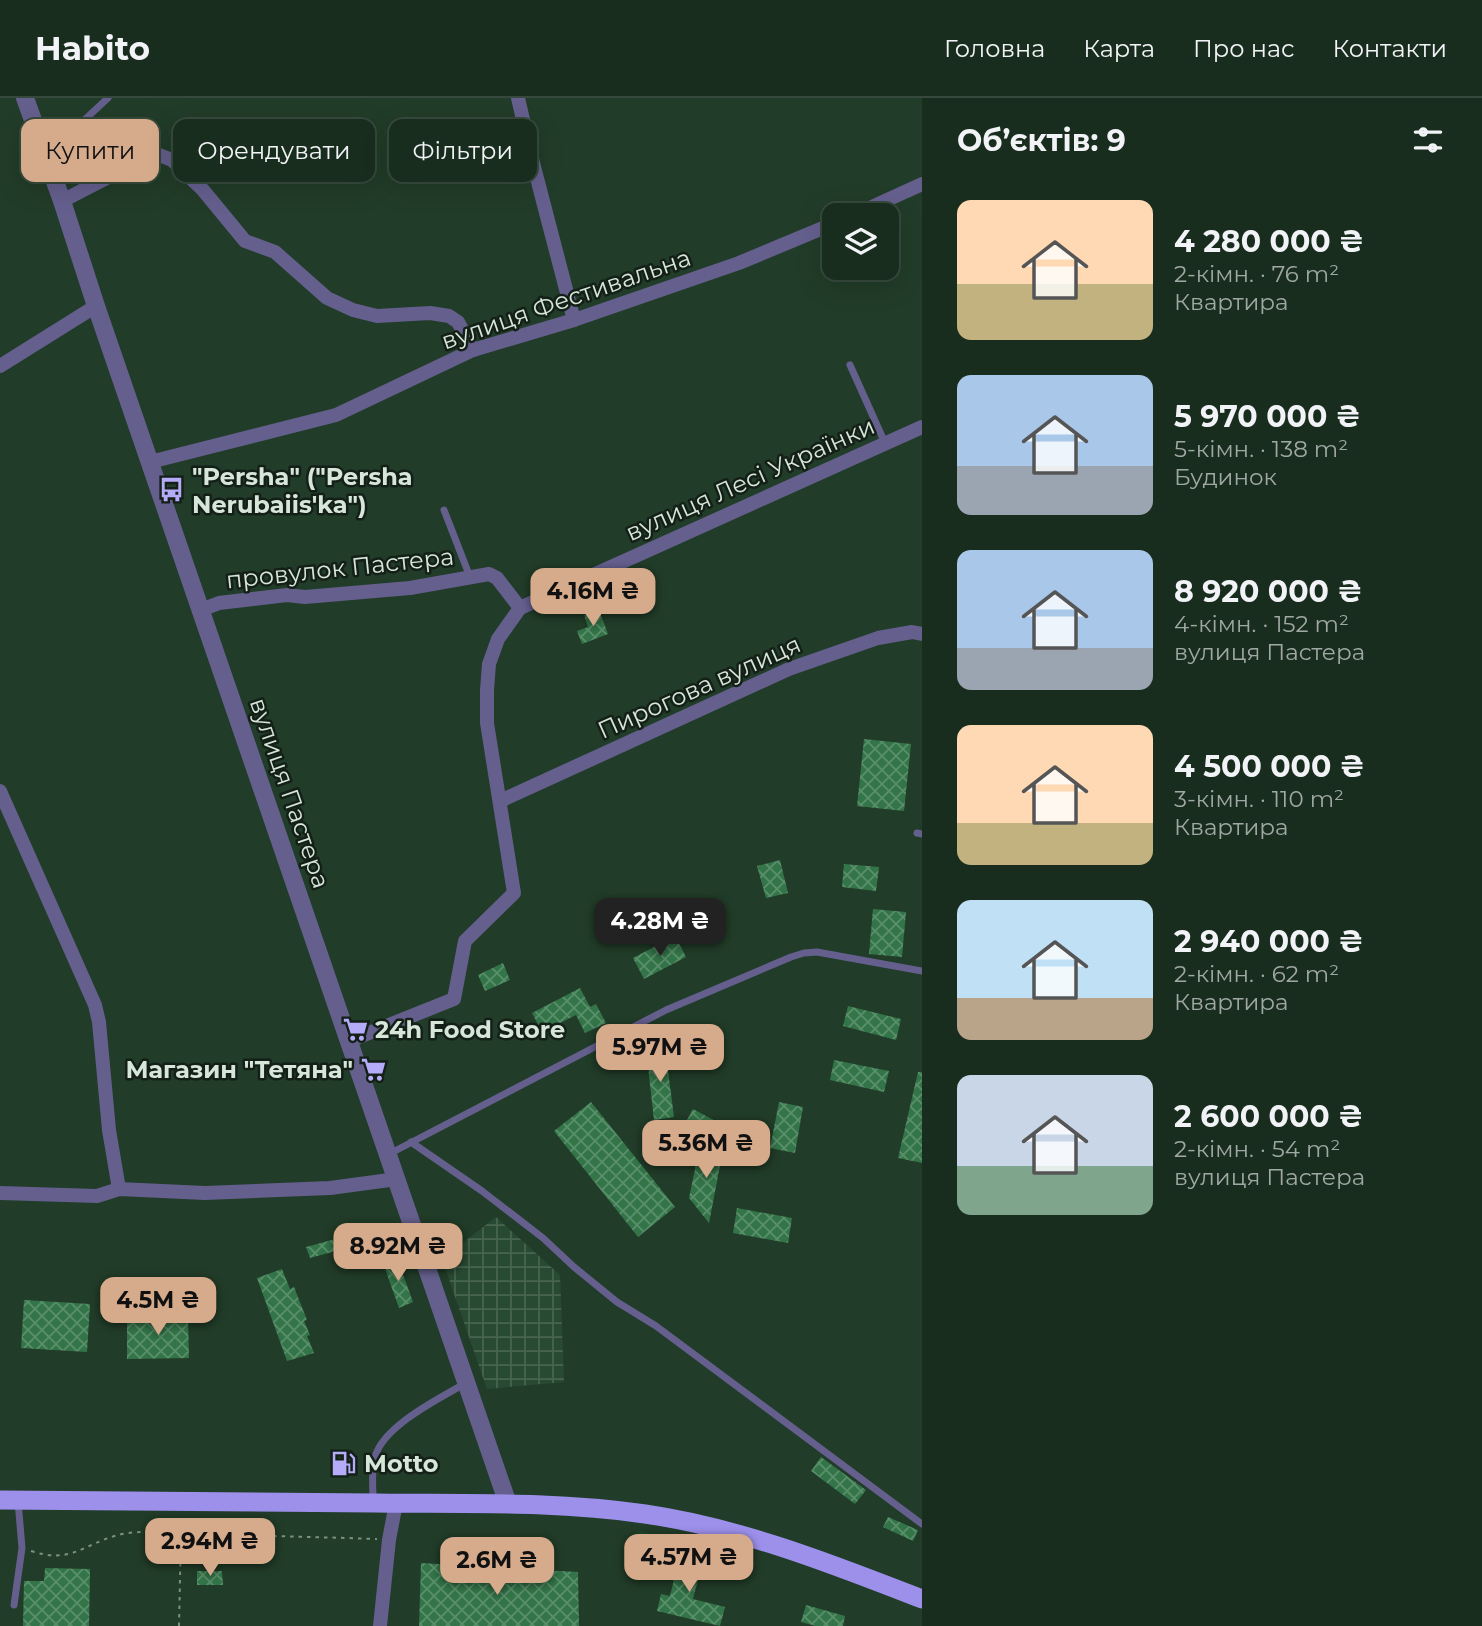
<!DOCTYPE html>
<html lang="uk">
<head>
<meta charset="utf-8">
<style>
	:root { --surface:#192d1e; --page:#223527; --text:#f1f3f6; --muted:#9fa8a4; --line:#37493c; --accent:#d6ab8b }
	body { margin:0; font-family:Montserrat,sans-serif; background:var(--page); color:var(--text); height:100vh; display:flex; flex-direction:column; font-size:26px; white-space:nowrap }
	* { box-sizing:border-box; margin:0 }
	p { font-size:23px; color:var(--muted) }
	.icon { flex:none; width:38px; height:38px; fill:none; stroke:currentColor; stroke-width:2; stroke-linecap:round; stroke-linejoin:round }
	.map { position:relative; flex:1; overflow:hidden }
	.side { display:flex; flex-direction:column; background:var(--surface); width:560px }
	.side>* { flex:none }
	.top-card { position:absolute; left:21px; top:21px; width:665px; height:63px; display:flex; gap:14px }
	.controls { position:absolute; left:822px; top:105px; display:grid; gap:14px }
	.controls a { display:grid; place-items:center; width:77px; height:77px; border-radius:14px; background:var(--surface); box-shadow:0 7px 28px #0002,0 0 0 2px var(--line); font-size:35px }
	.price { position:absolute; translate:-50% -60px; padding:0 16px; border-radius:14px; background:var(--accent); color:#111; font-size:23px; line-height:46px; filter:drop-shadow(0 2px 4px #0008) }
	.price::after { content:''; position:absolute; left:50%; top:42px; width:21px; height:16px; margin-left:-10px; background:inherit; clip-path:polygon(0 0,100% 0,50% 100%) }
	.price.on { background:#222; color:#fff }
	ul { padding:0; list-style:none }
	li { display:flex; align-items:center; gap:21px; height:175px; padding:0 35px }
	li span { display:grid; place-items:center; flex:none; width:196px; height:140px; border-radius:14px; color:#555 }
	li>.icon { margin-inline-start:auto }
	span .icon { width:84px; height:84px; fill:#fffc; stroke-width:1 }
	li b { font-size:30px }
	h2 { display:flex; justify-content:space-between; align-items:center; height:84px; padding:0 35px; font-size:30px }
	.tag { padding:0 24px; border-radius:14px; background:var(--surface); box-shadow:0 7px 28px #0002,0 0 0 2px var(--line); font-size:24px; line-height:63px }
	.tag.on { background:var(--accent); color:#111 }
	header { display:flex; align-items:center; gap:42px; box-sizing:border-box; height:98px; padding:0 35px; background:var(--surface); border-bottom:2px solid var(--line) }
	header strong { font-size:33px }
	nav { display:flex; gap:38px; margin-inline-start:auto; font-size:24px }
	main { display:flex; flex:1; min-height:0 }
	.map>svg:first-child { display:block }
</style>
</head>
<body>
<header>
<strong>Habito</strong>
<nav><a>Головна</a><a>Карта</a><a>Про нас</a><a>Контакти</a></nav>
</header>
<main>
<div class="map">
<svg width="922" height="1528" viewBox="0 0 922 1528">
	<defs>
		<pattern id="industrial-grid" width="8" height="8" patternUnits="userSpaceOnUse" patternTransform="scale(1.75)"><rect width="8" height="8" fill="#294a32"/><path d="M0 4h8M4 0v8" fill="none" stroke="#47644f"/></pattern>
		<pattern id="grass-tufts" width="24" height="20" patternUnits="userSpaceOnUse" patternTransform="scale(1.75)"><rect width="24" height="20" fill="#1c4a2a"/><path d="M3 7l-1-3M5 7V3M7 7l1-3M15 17l-1-3M17 17v-4M19 17l1-3" fill="none" stroke="#3c6448"/></pattern>
		<pattern id="building-cross-hatch" width="8" height="8" patternUnits="userSpaceOnUse" patternTransform="scale(1.75)"><rect width="8" height="8" fill="#337548"/><path d="M0 0l8 8M0 8l8-8" fill="none" stroke="#598f6a"/></pattern>
	</defs>
	<rect width="100%" height="100%" fill="#213c28"/>
	<path fill="url(#industrial-grid)" d="M 496,1119 L 560,1177 L 564,1284 L 487,1291 L 442,1161 Z"/>
	<path fill="url(#grass-tufts)" d="M 637,1433 L 729,1450 L 717,1460 L 645,1446 Z"/>
	<g fill="url(#building-cross-hatch)">
		<path d="M 599,512 L 608,536 L 582,546 L 577,533 L 588,529 L 584,517 Z"/>
		<path d="M 864,641 L 911,646 L 904,713 L 857,708 Z"/>
		<path d="M 780,762 L 788,795 L 766,800 L 757,768 Z"/>
		<path d="M 844,766 L 879,769 L 876,793 L 842,789 Z"/>
		<path d="M 873,811 L 906,814 L 902,859 L 869,856 Z"/>
		<path d="M 675,838 L 686,859 L 644,881 L 633,860 Z"/>
		<path d="M 503,865 L 510,882 L 485,893 L 478,877 Z"/>
		<path d="M 580,890 L 590,909 L 596,906 L 606,925 L 585,935 L 576,917 L 542,934 L 532,915 Z"/>
		<path d="M 848,908 L 901,921 L 896,942 L 843,928 Z"/>
		<path d="M 665,949 L 674,1019 L 654,1022 L 646,951 Z"/>
		<path d="M 834,962 L 889,973 L 884,994 L 830,982 Z"/>
		<path d="M 918,974 L 922,974 L 922,1065 L 898,1060 Z"/>
		<path d="M 591,1004 L 675,1109 L 638,1139 L 554,1033 Z"/>
		<path d="M 779,1004 L 803,1009 L 795,1055 L 770,1050 Z"/>
		<path d="M 693,1011 L 719,1025 L 713,1037 L 687,1022 Z"/>
		<path d="M 700,1047 L 723,1052 L 709,1125 L 689,1100 Z"/>
		<path d="M 737,1110 L 792,1120 L 788,1145 L 733,1135 Z"/>
		<path d="M 339,1140 L 343,1151 L 310,1160 L 306,1149 Z"/>
		<path d="M 397,1160 L 413,1204 L 399,1210 L 383,1165 Z"/>
		<path d="M 282,1171 L 290,1191 L 294,1189 L 307,1222 L 304,1223 L 310,1237 L 307,1238 L 314,1255 L 287,1263 L 257,1180 Z"/>
		<path d="M 24,1202 L 90,1206 L 87,1254 L 21,1250 Z"/>
		<path d="M 188,1217 L 189,1260 L 127,1261 L 127,1218 Z"/>
		<path d="M 821,1359 L 866,1392 L 855,1406 L 811,1373 Z"/>
		<path d="M 888,1419 L 918,1432 L 913,1443 L 883,1429 Z"/>
		<path d="M 681,1453 L 704,1459 L 693,1501 L 725,1509 L 720,1528 L 657,1513 L 661,1496 L 670,1498 Z"/>
		<path d="M 421,1465 L 578,1474 L 579,1528 L 419,1528 Z"/>
		<path d="M 45,1470 L 90,1471 L 89,1528 L 23,1528 L 24,1483 L 44,1483 Z"/>
		<path d="M 197,1473 L 222,1473 L 223,1487 L 197,1487 Z"/>
		<path d="M 806,1507 L 845,1518 L 843,1528 L 816,1528 L 801,1524 Z"/>
	</g>
	<g fill="none" stroke-linecap="round" stroke-linejoin="round">
		<g stroke="#7c9181" stroke-width="2" stroke-dasharray="3.5 5" stroke-linecap="butt">
			<path d="M 31,1453 C 71,1466 82,1447 118,1437 C 139,1431 181,1435 204,1436 C 262,1438 319,1439 377,1441"/>
			<path d="M 179,1528 L 181,1435"/>
		</g>
		<g stroke="#645f8d" stroke-width="7">
			<path d="M 53,53 L 71,61 L 92,62 L 141,58"/>
			<path d="M 50,54 L 108,0"/>
			<path d="M 850,267 L 885,345"/>
			<path d="M 444,412 L 470,479"/>
			<path d="M 917,735 L 922,736"/>
			<path d="M 411,1044 L 482,1093 L 543,1140 L 574,1169 L 617,1204 L 656,1228 L 922,1426"/>
			<path d="M 389,1056 L 666,912 L 791,859 L 804,855 L 817,854 L 922,873"/>
			<path d="M 373,1402 C 373,1388 371,1372 375,1359 C 383,1328 440,1300 466,1285"/>
			<path d="M 14,1507 L 22,1450 L 18,1403"/>
		</g>
		<g stroke="#645f8d" stroke-width="14">
			<path d="M 518,0 L 532,61 L 574,222"/>
			<path d="M 62,103 L 149,58 L 159,57 L 172,62 L 203,92 L 245,143 L 275,154 L 327,200 L 353,212 L 377,218 L 430,215 L 449,218 L 458,224 L 473,252"/>
			<path d="M 854,117 L 922,86"/>
			<path d="M 0,268 L 96,208"/>
			<path d="M 150,364 L 336,317 L 473,252 L 574,222 L 739,165 L 835,125"/>
			<path d="M 520,510 L 922,329"/>
			<path d="M 201,512 L 219,505 L 287,497 L 305,499 L 410,490 L 489,476 L 497,480 L 520,510 L 498,541 L 489,566 L 487,592 L 487,625 L 514,795 L 465,843 L 454,901 L 349,943"/>
			<path d="M 0,693 L 95,907 L 99,924 L 109,1032 L 119,1091"/>
			<path d="M 500,703 L 789,571 L 878,540 L 912,534 L 922,536"/>
			<path d="M 0,1095 L 97,1098 L 119,1091 L 205,1095 L 330,1090 L 397,1081"/>
			<path d="M 380,1528 L 389,1442 L 396,1405"/>
		</g>
		<path stroke="#645f8d" stroke-width="18" d="M 25,0 L 62,103 L 96,208 L 508,1406"/>
		<path stroke="#9c90eb" stroke-width="19" d="M 0,1402 C 125,1403 250,1404 375,1405 C 465,1406 556,1403 645,1416 C 741,1430 832,1466 922,1501"/>
	</g>
	<defs>
		<symbol id="bus-bare" viewBox="-9 -9 18 18"><path d="M-5-6H5V4H4V6H2V4H-2V6H-4V4H-5ZM-3.5-4V0h7V-4ZM-3.5 1.2v1.5H-2V1.2ZM2 1.2v1.5H3.5V1.2Z" fill="#b4acf9" stroke="#142017" stroke-width="2.5" paint-order="stroke"/></symbol>
		<symbol id="supermarket-bare" viewBox="-9 -9 18 18"><path d="M-6-5.5h2.5l.6 2H6L4.5 2H-2.5L-4.4-4H-6ZM-1.5 3.2a1.3 1.3 0 1 0 .1 0ZM3 3.2a1.3 1.3 0 1 0 .1 0Z" fill="#b4acf9" stroke="#142017" stroke-width="2.5" paint-order="stroke"/></symbol>
		<symbol id="fuel-bare" viewBox="-9 -9 18 18"><path d="M-5.5-6h7V0h2V4h1.3V-2.5L3-4.5l.8-.8L6-3V5H2.5V1h-1V6h-7ZM-4.2-4.7v3.2H.2V-4.7Z" fill="#b4acf9" stroke="#142017" stroke-width="2.5" paint-order="stroke"/></symbol>
	</defs>
	<g fill-rule="evenodd">
		<use href="#bus-bare" x="154" y="374" width="35" height="35"/>
		<use href="#supermarket-bare" x="338" y="914" width="35" height="35"/>
		<use href="#supermarket-bare" x="356" y="954" width="35" height="35"/>
		<use href="#fuel-bare" x="326" y="1348" width="35" height="35"/>
	</g>
	<g text-anchor="middle" dominant-baseline="central" stroke-width="5" stroke-linejoin="round" paint-order="stroke">
		<g font-size="24" fill="#d6e6d9" stroke="#142017">
			<text transform="translate(566 201) rotate(-19)">вулиця Фестивальна</text>
			<text transform="translate(750 381) rotate(-24)">вулиця Лесі Українки</text>
			<text transform="translate(340 470) rotate(-6)">провулок Пастера</text>
			<text transform="translate(699 589) rotate(-24)">Пирогова вулиця</text>
			<text transform="translate(290 695) rotate(71)">вулиця Пастера</text>
		</g>
		<g font-size="24" font-weight="bold" fill="#d6e6d9" stroke="#142017" text-anchor="start">
			<text x="192" y="378">"Persha" ("Persha<tspan x="192" dy="28">Nerubaiis'ka")</tspan></text>
			<text x="375" y="931">24h Food Store</text>
			<text x="353" y="971" text-anchor="end">Магазин "Тетяна"</text>
			<text x="364" y="1365">Motto</text>
		</g>
	</g>
</svg>
<div class="controls">
<a><svg class="icon" aria-label="layers" viewBox="0 0 24 24"><path d="M12 4l9 5-9 5-9-5zM3 14l9 5 9-5"/></svg></a>
</div>
<b class="price" style="left:593px;top:530px">4.16M ₴</b>
<b class="price on" style="left:660px;top:860px">4.28M ₴</b>
<b class="price" style="left:660px;top:986px">5.97M ₴</b>
<b class="price" style="left:706px;top:1082px">5.36M ₴</b>
<b class="price" style="left:398px;top:1185px">8.92M ₴</b>
<b class="price" style="left:158px;top:1239px">4.5M ₴</b>
<b class="price" style="left:210px;top:1480px">2.94M ₴</b>
<b class="price" style="left:689px;top:1496px">4.57M ₴</b>
<b class="price" style="left:497px;top:1499px">2.6M ₴</b>
<div class="top-card">
<a class="tag on">Купити</a>
<a class="tag">Орендувати</a>
<a class="tag">Фільтри</a>
</div>
</div>
<section class="side">
<h2>Об’єктів: 9<svg class="icon" aria-label="filters" viewBox="0 0 24 24"><path d="M4 7h16M4 17h16"/><circle cx="9" cy="7" r="2"/><circle cx="15" cy="17" r="2"/></svg></h2>
<ul>
<li><span style="background:linear-gradient(#ffd9b3 60%,#c2b280 0)"><svg class="icon" aria-label="home" viewBox="0 0 24 24"><path d="M3 11l9-7 9 7M6 9v11h12V9"/></svg></span><div><b>4 280 000 ₴</b><p>2-кімн. · 76 m²</p><p>Квартира</p></div></li>
<li><span style="background:linear-gradient(#a9c7e8 65%,#9aa5b1 0)"><svg class="icon" aria-label="home" viewBox="0 0 24 24"><path d="M3 11l9-7 9 7M6 9v11h12V9"/></svg></span><div><b>5 970 000 ₴</b><p>5-кімн. · 138 m²</p><p>Будинок</p></div></li>
<li><span style="background:linear-gradient(#a9c7e8 70%,#9aa5b1 0)"><svg class="icon" aria-label="home" viewBox="0 0 24 24"><path d="M3 11l9-7 9 7M6 9v11h12V9"/></svg></span><div><b>8 920 000 ₴</b><p>4-кімн. · 152 m²</p><p>вулиця Пастера</p></div></li>
<li><span style="background:linear-gradient(#ffd9b3 70%,#c2b280 0)"><svg class="icon" aria-label="home" viewBox="0 0 24 24"><path d="M3 11l9-7 9 7M6 9v11h12V9"/></svg></span><div><b>4 500 000 ₴</b><p>3-кімн. · 110 m²</p><p>Квартира</p></div></li>
<li><span style="background:linear-gradient(#bfe0f5 70%,#b9a48a 0)"><svg class="icon" aria-label="home" viewBox="0 0 24 24"><path d="M3 11l9-7 9 7M6 9v11h12V9"/></svg></span><div><b>2 940 000 ₴</b><p>2-кімн. · 62 m²</p><p>Квартира</p></div></li>
<li><span style="background:linear-gradient(#c9d6e8 65%,#7fa58c 0)"><svg class="icon" aria-label="home" viewBox="0 0 24 24"><path d="M3 11l9-7 9 7M6 9v11h12V9"/></svg></span><div><b>2 600 000 ₴</b><p>2-кімн. · 54 m²</p><p>вулиця Пастера</p></div></li>
</ul>
</section>
</main>
</body>
</html>
